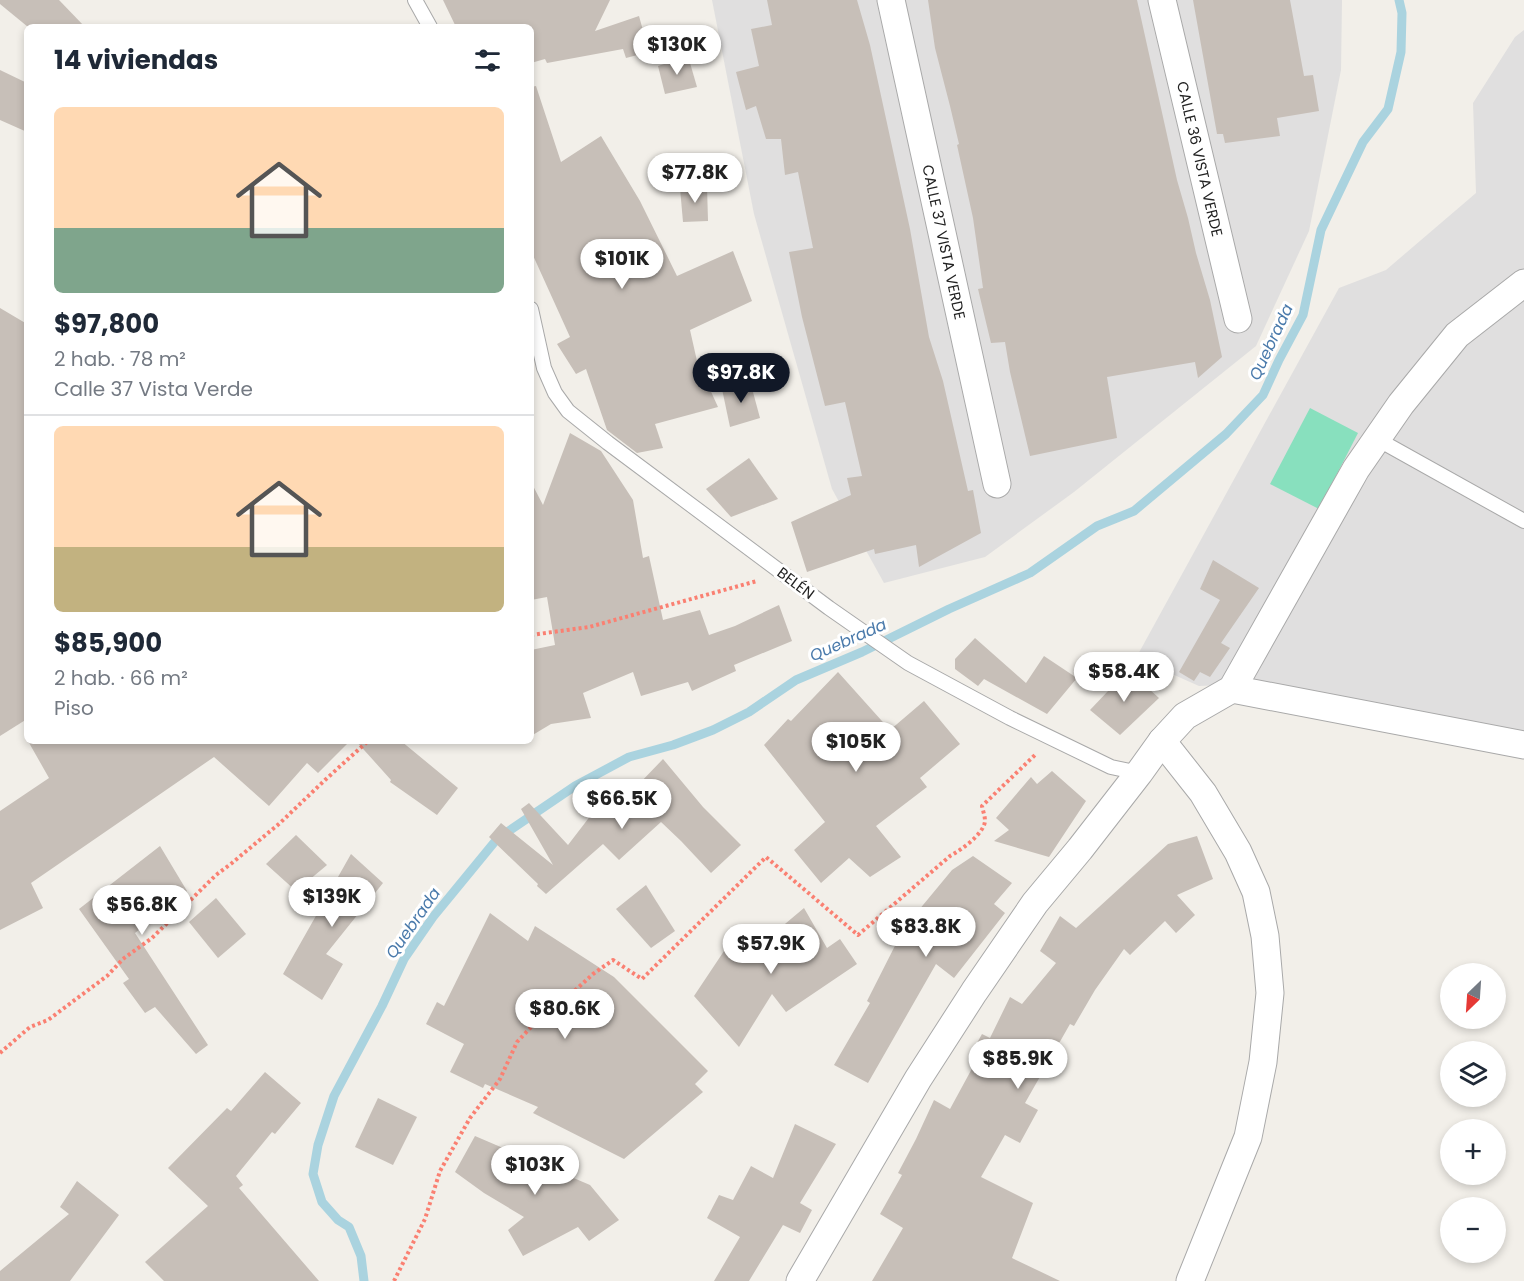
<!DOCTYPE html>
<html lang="es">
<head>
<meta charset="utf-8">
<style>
	:root { --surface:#fff; --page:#f2f2f3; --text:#1f2937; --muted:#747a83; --line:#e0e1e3; --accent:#111827 }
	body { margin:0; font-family:Poppins,sans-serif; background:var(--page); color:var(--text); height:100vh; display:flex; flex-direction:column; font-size:22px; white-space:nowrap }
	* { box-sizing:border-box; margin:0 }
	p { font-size:20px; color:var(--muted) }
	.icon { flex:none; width:33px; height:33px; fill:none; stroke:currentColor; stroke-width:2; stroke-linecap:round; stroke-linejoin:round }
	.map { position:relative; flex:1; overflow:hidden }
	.side { position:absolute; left:24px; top:24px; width:510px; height:720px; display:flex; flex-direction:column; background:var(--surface); border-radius:9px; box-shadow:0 3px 9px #0003 }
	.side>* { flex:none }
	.needle { width:39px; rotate:205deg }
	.buttons { position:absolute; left:1440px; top:963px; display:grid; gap:12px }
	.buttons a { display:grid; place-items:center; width:66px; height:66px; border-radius:50%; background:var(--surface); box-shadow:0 3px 9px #0003; font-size:30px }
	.price { position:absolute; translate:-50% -51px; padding:0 14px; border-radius:21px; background:#fff; color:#222; font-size:20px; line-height:39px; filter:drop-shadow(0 2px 3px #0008) }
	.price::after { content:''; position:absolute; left:50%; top:36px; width:18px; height:14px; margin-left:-9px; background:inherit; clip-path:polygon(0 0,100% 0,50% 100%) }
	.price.active { background:var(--accent); color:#fff }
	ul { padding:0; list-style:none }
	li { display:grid; align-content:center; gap:12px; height:318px; padding:0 30px }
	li+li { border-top:2px solid var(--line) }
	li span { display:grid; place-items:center; height:186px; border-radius:9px; color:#555 }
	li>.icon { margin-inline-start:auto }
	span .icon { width:108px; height:108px; fill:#fffc; stroke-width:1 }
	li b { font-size:26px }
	h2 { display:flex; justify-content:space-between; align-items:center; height:72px; padding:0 30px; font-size:26px }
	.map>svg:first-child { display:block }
</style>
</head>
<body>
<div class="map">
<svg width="1524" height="1281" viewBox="0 0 1524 1281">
	<rect width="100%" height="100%" fill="#f2efe9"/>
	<g fill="#e0dfdf">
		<path d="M 712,0 L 1342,0 L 1341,70 L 1309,231 L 1256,346 L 1074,492 L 985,557 L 884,583 L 832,489 L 754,214 Z"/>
		<path d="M 1524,30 L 1524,731 L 1248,684 L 1199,686 L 1136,658 L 1339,288 L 1386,270 L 1476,193 L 1473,103 L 1515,37 Z"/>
	</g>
	<path fill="#88e0be" d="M 1310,408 L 1358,433 L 1319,509 L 1270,484 Z"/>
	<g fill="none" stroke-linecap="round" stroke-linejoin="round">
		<path stroke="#aad3df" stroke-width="9" d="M 364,1281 L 361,1256 L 349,1227 L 338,1220 L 322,1202 L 313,1174 L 318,1145 L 334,1096 L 382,1006 L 404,959 L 433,917 L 497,839 L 575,786 L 629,757 L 673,745 L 713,730 L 749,712 L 796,680 L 862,652 L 949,609 L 1030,573 L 1097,526 L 1134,511 L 1226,434 L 1263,395 L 1279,360 L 1303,315 L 1321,230 L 1363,142 L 1388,109 L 1401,52 L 1402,13 L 1399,0"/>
	</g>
	<g fill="#c7bfb8">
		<path d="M 0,0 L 59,0 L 85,27 L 28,27 L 0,4 Z"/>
		<path d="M 443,0 L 610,0 L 595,31 L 639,16 L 649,52 L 626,58 L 623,49 L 547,63 L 545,59 L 531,63 L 531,27 L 456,27 Z"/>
		<path d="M 767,0 L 857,0 L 870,45 L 910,229 L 929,337 L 943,381 L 968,491 L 973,490 L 981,533 L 919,567 L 916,545 L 875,554 L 874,549 L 807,572 L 791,522 L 851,495 L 847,478 L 862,476 L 845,402 L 825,406 L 802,317 L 789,252 L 813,248 L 807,218 L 809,218 L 807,218 L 798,172 L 785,175 L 781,139 L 766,139 L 756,106 L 746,110 L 736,72 L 759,66 L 751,29 L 772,25 Z"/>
		<path d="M 928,0 L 1137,0 L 1177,180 L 1188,218 L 1196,253 L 1210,300 L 1222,357 L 1198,378 L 1195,362 L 1107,377 L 1117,438 L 1030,456 L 1010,372 L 1005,342 L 991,343 L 978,289 L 983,288 L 973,218 L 957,145 L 959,144 L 950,106 L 935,48 Z"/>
		<path d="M 1193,0 L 1290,0 L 1304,76 L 1313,75 L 1319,111 L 1277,118 L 1280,136 L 1225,143 L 1223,134 L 1217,134 Z"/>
		<path d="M 688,56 L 697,87 L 665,94 L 658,66 Z"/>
		<path d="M 0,70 L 27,83 L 27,132 L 0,120 Z"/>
		<path d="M 536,86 L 561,162 L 601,136 L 640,201 L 677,276 L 733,251 L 752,301 L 690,330 L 697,361 L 718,407 L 655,424 L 663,448 L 637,453 L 607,430 L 586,369 L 576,374 L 557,344 L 570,337 L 531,251 L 531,87 Z"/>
		<path d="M 707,186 L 708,221 L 683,222 L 680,188 Z"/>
		<path d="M 0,308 L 27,324 L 27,719 L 0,736 Z"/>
		<path d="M 750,381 L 760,418 L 730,427 L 722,389 Z"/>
		<path d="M 570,433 L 601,451 L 633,500 L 643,558 L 649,556 L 663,620 L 700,610 L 709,635 L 735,626 L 779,605 L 792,641 L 734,665 L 736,671 L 692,691 L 688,682 L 641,696 L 633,672 L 583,693 L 591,718 L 551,724 L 531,736 L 531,650 L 555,645 L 547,597 L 531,600 L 531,482 L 543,505 Z"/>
		<path d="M 749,458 L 778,499 L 731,517 L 706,489 Z"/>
		<path d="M 1213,560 L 1259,588 L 1221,643 L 1230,648 L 1210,677 L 1200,672 L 1194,681 L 1179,672 L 1220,600 L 1200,589 Z"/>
		<path d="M 975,638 L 1026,683 L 1044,656 L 1077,678 L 1047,714 L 984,679 L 978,686 L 955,669 L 955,659 Z"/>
		<path d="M 1128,670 L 1159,698 L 1120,735 L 1090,710 Z"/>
		<path d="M 838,672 L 890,730 L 924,701 L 960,744 L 920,778 L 927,787 L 876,826 L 901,857 L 870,877 L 849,858 L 821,883 L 794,850 L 825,822 L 764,745 L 788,719 L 791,721 Z"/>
		<path d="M 28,741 L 350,741 L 318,773 L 307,763 L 269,806 L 214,757 L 31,883 L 43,908 L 0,930 L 0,811 L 49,778 Z"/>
		<path d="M 356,741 L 401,741 L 458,788 L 437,815 L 390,782 L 391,780 Z"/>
		<path d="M 663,759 L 703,807 L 741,845 L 711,873 L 681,841 L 661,822 L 619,860 L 603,844 L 546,894 L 537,886 L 538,884 L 489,837 L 501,823 L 553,865 L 521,809 L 529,803 L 568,845 L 601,802 L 611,813 Z"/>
		<path d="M 1052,771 L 1086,801 L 1049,857 L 994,841 L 1009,830 L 996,818 L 1031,777 L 1037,784 Z"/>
		<path d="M 296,835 L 327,865 L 296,891 L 266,864 Z"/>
		<path d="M 1197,836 L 1213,879 L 1177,895 L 1195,915 L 1176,933 L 1165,921 L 1130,955 L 1124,949 L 1095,990 L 1074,1026 L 1070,1024 L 1025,1103 L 1038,1110 L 1020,1143 L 1005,1135 L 981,1177 L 1033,1203 L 1012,1258 L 1060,1281 L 872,1281 L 903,1228 L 880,1214 L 902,1175 L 898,1173 L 916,1139 L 934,1100 L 950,1109 L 975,1063 L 968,1059 L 982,1034 L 990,1038 L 1010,997 L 1022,1004 L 1056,963 L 1040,951 L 1060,916 L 1076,928 L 1168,844 Z"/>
		<path d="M 160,846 L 187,891 L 135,933 L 208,1045 L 196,1054 L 155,1007 L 145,1013 L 123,983 L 129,979 L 79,909 Z"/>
		<path d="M 351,854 L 383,883 L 326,954 L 343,964 L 322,1000 L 283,974 Z"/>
		<path d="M 973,856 L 1012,883 L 994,904 L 1005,913 L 954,978 L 936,964 L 868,1083 L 834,1065 L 870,1003 L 867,1001 L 904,928 L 952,870 Z"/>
		<path d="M 646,885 L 675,931 L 651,948 L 616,909 Z"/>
		<path d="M 216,898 L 246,934 L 218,958 L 189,922 Z"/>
		<path d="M 804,908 L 827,948 L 840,939 L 857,964 L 786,1012 L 772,994 L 739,1047 L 694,996 L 728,945 L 747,956 Z"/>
		<path d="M 490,913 L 528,941 L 535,926 L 614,977 L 708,1071 L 695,1084 L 703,1092 L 624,1159 L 533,1113 L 538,1107 L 485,1084 L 483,1088 L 450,1072 L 464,1044 L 426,1024 L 437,1002 L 444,1006 Z"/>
		<path d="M 265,1072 L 301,1103 L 275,1134 L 272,1132 L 236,1176 L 243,1185 L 239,1188 L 319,1281 L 164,1281 L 145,1262 L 208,1206 L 168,1168 L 227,1108 L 231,1111 Z"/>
		<path d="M 378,1098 L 417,1117 L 393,1165 L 355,1147 Z"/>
		<path d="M 795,1124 L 836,1144 L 800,1203 L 812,1210 L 800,1233 L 783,1225 L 749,1281 L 714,1281 L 740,1237 L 707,1218 L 719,1195 L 733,1200 L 751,1166 L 773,1178 Z"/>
		<path d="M 475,1136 L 590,1185 L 619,1220 L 589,1241 L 578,1227 L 523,1256 L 508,1230 L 524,1217 L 484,1193 L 455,1172 Z"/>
		<path d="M 77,1181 L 119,1215 L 70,1281 L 0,1281 L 0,1271 L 69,1214 L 60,1207 Z"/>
	</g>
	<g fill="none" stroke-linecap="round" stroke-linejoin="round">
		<defs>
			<g id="lane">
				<path d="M 415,0 L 430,27"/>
				<path d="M 531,309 L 544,368 L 555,393 L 568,411 L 608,443 L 829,608 L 908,663 L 1010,718 L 1111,767 L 1139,773"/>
				<path d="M 1377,439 L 1524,521"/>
			</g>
			<g id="street">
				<path d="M 891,0 L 997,484"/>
				<path d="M 1162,0 L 1238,319"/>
				<path d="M 1232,689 L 1524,745"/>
				<path d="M 1162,741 L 1203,793 L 1238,852 L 1256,892 L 1265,936 L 1270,993 L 1263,1062 L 1248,1137 L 1190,1281"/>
				<path d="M 800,1281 L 918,1079 L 974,992 L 1035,903 L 1080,849 L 1139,773 L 1162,741 L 1185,716 L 1232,689 L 1356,469 L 1401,404 L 1457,335 L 1524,283"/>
			</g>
		</defs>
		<use href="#lane" stroke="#a9a9a9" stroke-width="16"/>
		<use href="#street" stroke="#a9a9a9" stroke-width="29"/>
		<g stroke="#fa8072" stroke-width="4" stroke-dasharray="3 3" stroke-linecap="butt">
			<path d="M 531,635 L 589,627 L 757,581"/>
			<path d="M 0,1053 L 30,1027 L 48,1020 L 107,976 L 123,959 L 152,938 L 216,875 L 232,863 L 280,823 L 325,780 L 368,741"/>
			<path d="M 394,1281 L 425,1219 L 440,1171 L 470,1118 L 500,1079 L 517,1042 L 534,1024 L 559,1005 L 593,974 L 613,960 L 642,979 L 766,857 L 858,935 L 950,856 C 961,850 984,834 985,821 C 985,816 983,811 982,806 L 1036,754"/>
		</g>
		<use href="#lane" stroke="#fff" stroke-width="14"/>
		<use href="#street" stroke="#fff" stroke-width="27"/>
	</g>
	<g text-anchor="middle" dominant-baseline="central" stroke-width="6" stroke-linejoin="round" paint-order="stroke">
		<g font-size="15" fill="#222" stroke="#fff">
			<text transform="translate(1200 159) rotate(77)">CALLE 36 VISTA VERDE</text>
			<text transform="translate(944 242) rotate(78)">CALLE 37 VISTA VERDE</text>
			<text transform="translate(796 583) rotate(37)">BELÉN</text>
		</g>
		<g font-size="16" font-style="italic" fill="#4a7aab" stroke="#fff">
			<text transform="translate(1271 342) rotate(-65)">Quebrada</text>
			<text transform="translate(848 640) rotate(-24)">Quebrada</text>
			<text transform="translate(413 923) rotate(-55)">Quebrada</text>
		</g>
	</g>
</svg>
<div class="buttons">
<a><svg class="needle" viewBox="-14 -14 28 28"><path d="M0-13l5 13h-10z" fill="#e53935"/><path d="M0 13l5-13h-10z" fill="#747a83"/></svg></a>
<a><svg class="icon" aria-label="layers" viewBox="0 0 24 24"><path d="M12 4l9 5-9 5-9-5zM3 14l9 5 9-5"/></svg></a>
<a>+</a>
<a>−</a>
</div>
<b class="price" style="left:677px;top:76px">$130K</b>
<b class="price" style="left:695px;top:204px">$77.8K</b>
<b class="price" style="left:622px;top:290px">$101K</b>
<b class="price active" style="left:741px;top:404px">$97.8K</b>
<b class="price" style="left:1124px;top:703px">$58.4K</b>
<b class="price" style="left:856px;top:773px">$105K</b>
<b class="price" style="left:622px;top:830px">$66.5K</b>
<b class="price" style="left:332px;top:928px">$139K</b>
<b class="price" style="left:142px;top:936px">$56.8K</b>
<b class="price" style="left:926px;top:958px">$83.8K</b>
<b class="price" style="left:771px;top:975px">$57.9K</b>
<b class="price" style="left:565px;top:1040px">$80.6K</b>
<b class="price" style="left:1018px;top:1090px">$85.9K</b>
<b class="price" style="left:535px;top:1196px">$103K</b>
<section class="side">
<h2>14 viviendas<svg class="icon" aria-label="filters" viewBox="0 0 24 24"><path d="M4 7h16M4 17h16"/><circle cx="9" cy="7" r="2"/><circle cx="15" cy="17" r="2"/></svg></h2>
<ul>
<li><span style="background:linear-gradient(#ffd9b3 65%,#7fa58c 0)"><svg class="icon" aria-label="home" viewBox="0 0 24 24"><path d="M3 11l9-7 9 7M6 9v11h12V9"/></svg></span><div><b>$97,800</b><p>2 hab. · 78 m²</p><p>Calle 37 Vista Verde</p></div></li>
<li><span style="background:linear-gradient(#ffd9b3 65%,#c2b280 0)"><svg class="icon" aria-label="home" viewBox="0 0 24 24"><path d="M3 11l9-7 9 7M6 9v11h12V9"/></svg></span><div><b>$85,900</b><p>2 hab. · 66 m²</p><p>Piso</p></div></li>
</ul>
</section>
</div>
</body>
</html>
